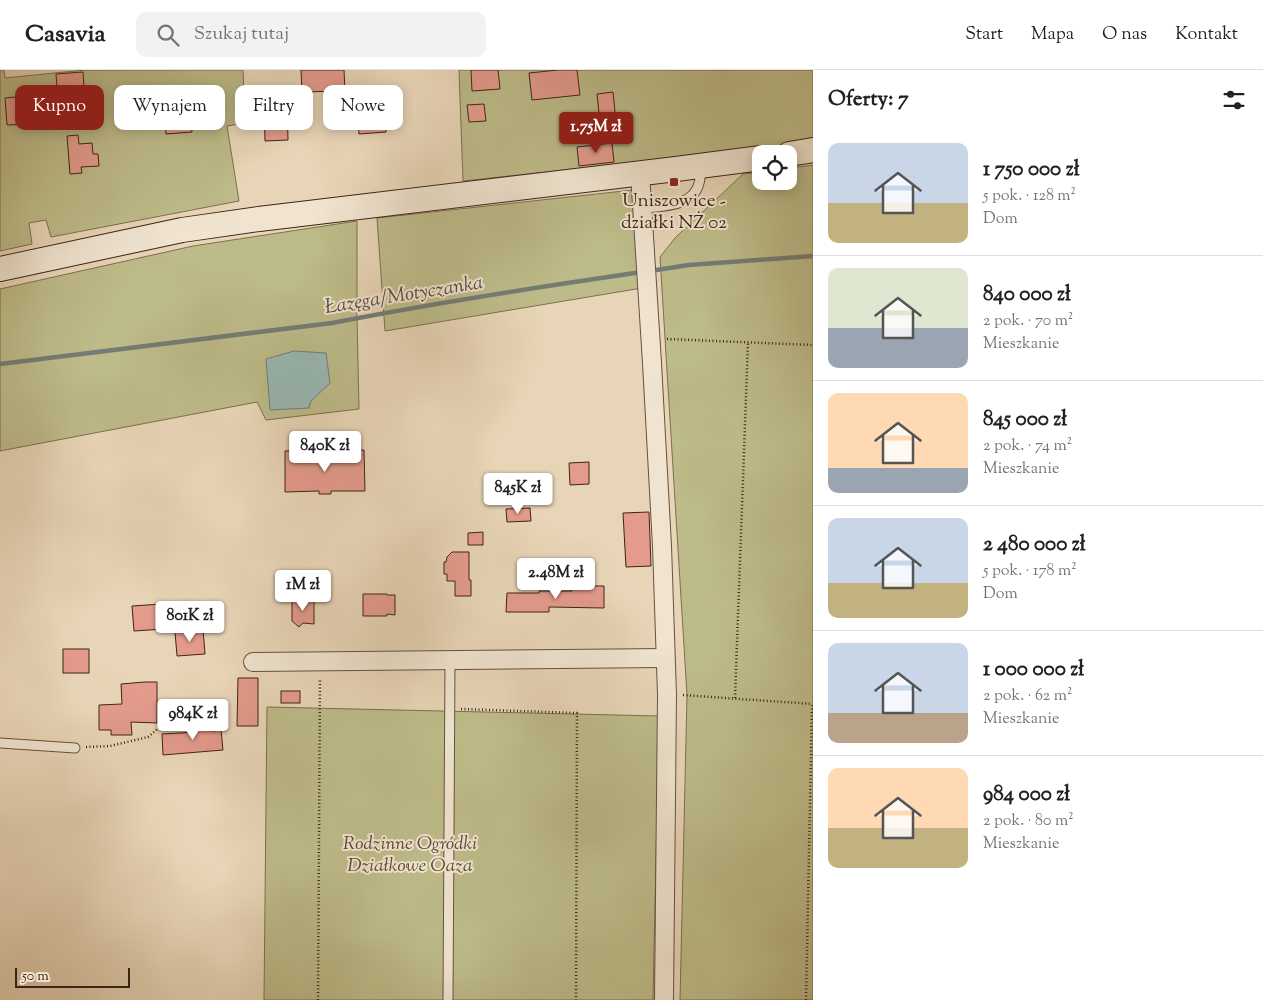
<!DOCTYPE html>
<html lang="pl">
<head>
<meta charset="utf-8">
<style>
	:root { --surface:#fff; --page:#f2f2f2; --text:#202124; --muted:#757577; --line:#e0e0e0; --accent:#8f2418 }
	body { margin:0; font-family:"Sorts Mill Goudy",serif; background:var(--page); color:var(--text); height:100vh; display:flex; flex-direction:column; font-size:19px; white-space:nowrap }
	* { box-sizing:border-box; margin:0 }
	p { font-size:16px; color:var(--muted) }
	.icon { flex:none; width:28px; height:28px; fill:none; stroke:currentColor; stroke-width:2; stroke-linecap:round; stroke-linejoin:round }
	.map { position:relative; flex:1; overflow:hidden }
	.details { display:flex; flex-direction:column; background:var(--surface); width:450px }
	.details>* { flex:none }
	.banner { position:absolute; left:15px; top:15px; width:475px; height:45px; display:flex; gap:10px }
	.buttons { position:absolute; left:752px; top:75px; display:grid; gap:10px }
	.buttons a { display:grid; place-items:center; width:45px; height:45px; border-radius:10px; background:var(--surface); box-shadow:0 2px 12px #0003; font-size:25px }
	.scale { position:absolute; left:15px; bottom:12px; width:115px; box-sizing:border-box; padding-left:5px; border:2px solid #3f2317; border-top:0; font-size:14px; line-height:18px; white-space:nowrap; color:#3f2317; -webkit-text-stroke:4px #f0e4d0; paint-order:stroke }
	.price { position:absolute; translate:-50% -42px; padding:0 11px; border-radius:5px; background:#fff; color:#222; font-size:16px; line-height:32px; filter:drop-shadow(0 1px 2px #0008) }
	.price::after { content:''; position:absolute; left:50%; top:30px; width:15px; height:11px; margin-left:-8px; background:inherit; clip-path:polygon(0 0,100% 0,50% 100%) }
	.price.current { background:var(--accent); color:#fff }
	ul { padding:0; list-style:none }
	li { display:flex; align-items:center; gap:15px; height:125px; padding:0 15px }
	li+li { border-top:1px solid var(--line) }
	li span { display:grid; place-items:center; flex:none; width:140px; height:100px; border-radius:10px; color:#555 }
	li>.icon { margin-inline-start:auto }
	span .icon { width:60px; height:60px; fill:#fffc; stroke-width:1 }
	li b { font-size:21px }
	h2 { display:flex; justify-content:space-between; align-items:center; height:60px; padding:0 15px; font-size:21px }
	.pill { padding:0 18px; border-radius:10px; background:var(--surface); box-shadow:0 2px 12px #0003; font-size:18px; line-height:45px }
	.pill.current { background:var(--accent); color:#fff }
	header { display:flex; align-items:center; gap:30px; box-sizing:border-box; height:70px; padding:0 25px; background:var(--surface); border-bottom:1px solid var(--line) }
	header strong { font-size:24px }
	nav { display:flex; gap:28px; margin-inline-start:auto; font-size:18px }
	.search { width:350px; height:45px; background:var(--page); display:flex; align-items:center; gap:12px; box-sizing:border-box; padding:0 18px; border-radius:10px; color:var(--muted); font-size:19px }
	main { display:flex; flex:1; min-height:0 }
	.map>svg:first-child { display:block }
</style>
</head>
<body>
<header>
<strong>Casavia</strong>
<div class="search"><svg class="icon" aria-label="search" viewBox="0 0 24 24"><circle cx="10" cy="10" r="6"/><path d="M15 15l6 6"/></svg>Szukaj tutaj</div>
<nav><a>Start</a><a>Mapa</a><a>O nas</a><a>Kontakt</a></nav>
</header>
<main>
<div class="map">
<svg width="813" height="930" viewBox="0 0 813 930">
	<rect width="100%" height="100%" fill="#e8d5b7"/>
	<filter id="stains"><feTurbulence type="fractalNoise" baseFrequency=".004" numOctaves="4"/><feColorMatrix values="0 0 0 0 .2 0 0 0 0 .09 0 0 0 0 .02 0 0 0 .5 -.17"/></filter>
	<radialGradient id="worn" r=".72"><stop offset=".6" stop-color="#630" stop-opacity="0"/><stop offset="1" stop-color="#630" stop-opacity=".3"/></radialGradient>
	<g fill="#bdbb89" stroke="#7e6f50">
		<path d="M 0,0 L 4,0 L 5,8 L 85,0 L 243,0 L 245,53 L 227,56 L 239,131 L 51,167 L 46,150 L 29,153 L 32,174 L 0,181 Z"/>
		<path d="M 459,0 L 813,0 L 813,68 L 770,78 L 463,111 Z"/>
		<path d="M 813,95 L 813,930 L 680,930 L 687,625 L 660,187 L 675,168 L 743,104 L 761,102 L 761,111 L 789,111 L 789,98 Z"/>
		<path d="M 633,120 L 642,218 L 385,261 L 377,148 Z"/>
		<path d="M 357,151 L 357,246 L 359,339 L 266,350 L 257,332 L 0,381 L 0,219 L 193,176 Z"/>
		<path d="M 267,637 L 659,646 L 653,930 L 264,930 Z"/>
	</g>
	<path fill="#98b8b3" stroke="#747c75" d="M 294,281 L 326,283 L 330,313 L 311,331 L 309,338 L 270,340 L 266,289 Z"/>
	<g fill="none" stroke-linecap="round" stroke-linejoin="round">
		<g stroke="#747c75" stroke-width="4.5">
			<path d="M 650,201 L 689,195 L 813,186"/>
			<path d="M 0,294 L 332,253 C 434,233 538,217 642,202"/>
		</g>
	</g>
	<g fill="#e49b8c" stroke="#3f2317">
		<path d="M 301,0 L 344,0 L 345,21 L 302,22 Z"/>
		<path d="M 471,0 L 498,0 L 500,19 L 472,21 Z"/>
		<path d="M 558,0 L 577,0 L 580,25 L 532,30 L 529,3 Z"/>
		<path d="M 83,2 L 84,16 L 57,18 L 56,4 Z"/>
		<path d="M 613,22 L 616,52 L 600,53 L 597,24 Z"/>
		<path d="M 49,24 L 52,55 L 36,56 L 36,54 L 7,55 L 5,28 Z"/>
		<path d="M 373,27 L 373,36 L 385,35 L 386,62 L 359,64 L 357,28 Z"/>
		<path d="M 287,33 L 288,70 L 265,71 L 264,34 Z"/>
		<path d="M 484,34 L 486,51 L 469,52 L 467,35 Z"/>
		<path d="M 190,35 L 192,62 L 166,64 L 164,37 Z"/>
		<path d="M 78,65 L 79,74 L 92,73 L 93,84 L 98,84 L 99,96 L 81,97 L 82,103 L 70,104 L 67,66 Z"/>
		<path d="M 612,73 L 614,92 L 579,96 L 577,77 Z"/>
		<path d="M 309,380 L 309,392 L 340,392 L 340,380 L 364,380 L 365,421 L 331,421 L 331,424 L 319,424 L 319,421 L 285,422 L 285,381 Z"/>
		<path d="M 589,392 L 589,414 L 570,415 L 569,393 Z"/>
		<path d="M 530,438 L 531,451 L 507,452 L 506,439 Z"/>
		<path d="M 649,442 L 651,496 L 626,497 L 623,443 Z"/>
		<path d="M 483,462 L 483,475 L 468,475 L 468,463 Z"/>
		<path d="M 452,482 L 469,482 L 469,510 L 471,510 L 471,526 L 455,526 L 455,511 L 447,511 L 447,504 L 444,504 L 444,492 L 446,492 L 447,487 Z"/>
		<path d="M 572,516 L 604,516 L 604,538 L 549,537 L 549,542 L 506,542 L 507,523 L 539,523 L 539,521 L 572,521 Z"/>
		<path d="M 363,524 L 387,524 L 387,525 L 395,525 L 395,545 L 387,544 L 387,546 L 363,546 Z"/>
		<path d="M 292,531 L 314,531 L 314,554 L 303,553 L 299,557 L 292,551 Z"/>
		<path d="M 162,534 L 164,559 L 134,561 L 132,536 Z"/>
		<path d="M 203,559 L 205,584 L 177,586 L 175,562 Z"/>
		<rect x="63" y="579" width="26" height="24"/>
		<path d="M 238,608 L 258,608 L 258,656 L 237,656 Z"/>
		<path d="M 145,612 L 157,612 L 157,653 L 131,652 L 132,665 L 111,665 L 111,660 L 99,660 L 99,635 L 122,634 L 121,614 Z"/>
		<rect x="281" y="621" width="19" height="12"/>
		<path d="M 211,652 L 212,661 L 221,660 L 223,680 L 163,685 L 162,664 L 197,662 L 196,654 Z"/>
	</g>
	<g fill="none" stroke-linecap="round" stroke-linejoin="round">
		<defs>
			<g id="lane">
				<path d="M 643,138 C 664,136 697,137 700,108 C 701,104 700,100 700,96"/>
				<path d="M 0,673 L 75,678"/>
				<path d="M 448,930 L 450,590"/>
			</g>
			<g id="street">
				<path d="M 640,103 L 652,293 L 662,476 L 667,625 L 664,930"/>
				<path d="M 253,592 L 665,588"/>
			</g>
			<g id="secondary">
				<path d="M 789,84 L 813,80"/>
				<path d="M 0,199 L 182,160 L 259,149 L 676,99 L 761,88"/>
			</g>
		</defs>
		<use href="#lane" stroke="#69503f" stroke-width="11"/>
		<use href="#street" stroke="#69503f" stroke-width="20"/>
		<use href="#secondary" stroke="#3f2317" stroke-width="26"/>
		<g stroke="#3f2317" stroke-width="2.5" stroke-dasharray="1 2.5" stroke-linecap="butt">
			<path d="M 667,269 L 813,275"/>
			<path d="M 683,625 L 812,634"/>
			<path d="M 735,628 L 748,272"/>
			<path d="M 461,639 L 577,643 L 576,930"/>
			<path d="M 86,677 L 110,676 L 148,667 L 161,656 L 174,637"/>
			<path d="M 318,930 L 320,608"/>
			<path d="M 806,930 L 812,634"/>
		</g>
		<use href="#lane" stroke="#f0e4d0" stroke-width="9"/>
		<use href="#street" stroke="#f0e4d0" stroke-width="18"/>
		<use href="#secondary" stroke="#f0e4d0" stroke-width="24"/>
	</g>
	<rect fill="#8f2418" stroke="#f0e4d0" stroke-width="2" x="669" y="107" width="10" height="10" rx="2.5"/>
	<g text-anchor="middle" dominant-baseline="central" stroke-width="4" stroke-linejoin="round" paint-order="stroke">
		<g font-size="19" fill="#3f2317" stroke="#f0e4d0">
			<text x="674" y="131">Uniszowice -<tspan x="674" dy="22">działki NŻ 02</tspan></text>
		</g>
		<g font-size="19" font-style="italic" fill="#5e4934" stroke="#f0e4d0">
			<text x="410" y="774">Rodzinne Ogródki<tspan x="410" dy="22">Działkowe Oaza</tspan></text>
		</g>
		<g font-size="20" font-style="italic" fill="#55483e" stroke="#f0e4d0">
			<text transform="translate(404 226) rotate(-9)">Łazęga/Motyczanka</text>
		</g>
	</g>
	<rect width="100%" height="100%" filter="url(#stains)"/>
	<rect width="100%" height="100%" fill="url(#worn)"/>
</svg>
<div class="buttons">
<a><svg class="icon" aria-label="locate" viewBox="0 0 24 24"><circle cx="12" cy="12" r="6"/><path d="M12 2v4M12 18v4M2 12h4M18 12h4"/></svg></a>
</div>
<div class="scale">50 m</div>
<b class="price current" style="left:596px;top:84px">1.75M zł</b>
<b class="price" style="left:325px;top:403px">840K zł</b>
<b class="price" style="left:518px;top:445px">845K zł</b>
<b class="price" style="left:556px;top:530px">2.48M zł</b>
<b class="price" style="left:303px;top:542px">1M zł</b>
<b class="price" style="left:190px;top:573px">801K zł</b>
<b class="price" style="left:193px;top:671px">984K zł</b>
<div class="banner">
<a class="pill current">Kupno</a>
<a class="pill">Wynajem</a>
<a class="pill">Filtry</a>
<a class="pill">Nowe</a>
</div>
</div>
<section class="details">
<h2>Oferty: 7<svg class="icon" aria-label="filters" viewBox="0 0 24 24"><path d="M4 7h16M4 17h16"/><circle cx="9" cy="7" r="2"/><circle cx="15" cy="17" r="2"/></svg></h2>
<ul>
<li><span style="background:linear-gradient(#c9d6e8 60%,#c2b280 0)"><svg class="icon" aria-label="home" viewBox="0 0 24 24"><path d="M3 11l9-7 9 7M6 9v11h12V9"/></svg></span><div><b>1 750 000 zł</b><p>5 pok. · 128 m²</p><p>Dom</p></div></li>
<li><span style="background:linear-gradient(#dfe7d0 60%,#9aa5b1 0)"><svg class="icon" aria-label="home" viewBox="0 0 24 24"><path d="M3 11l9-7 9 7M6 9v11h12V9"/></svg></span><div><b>840 000 zł</b><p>2 pok. · 70 m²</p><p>Mieszkanie</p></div></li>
<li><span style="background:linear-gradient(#ffd9b3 75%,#9aa5b1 0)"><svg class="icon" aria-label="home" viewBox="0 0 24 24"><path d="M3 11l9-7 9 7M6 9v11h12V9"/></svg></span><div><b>845 000 zł</b><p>2 pok. · 74 m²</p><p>Mieszkanie</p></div></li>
<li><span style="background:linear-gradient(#c9d6e8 65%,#c2b280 0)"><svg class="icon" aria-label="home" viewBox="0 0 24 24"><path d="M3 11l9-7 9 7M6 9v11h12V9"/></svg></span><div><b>2 480 000 zł</b><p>5 pok. · 178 m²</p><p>Dom</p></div></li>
<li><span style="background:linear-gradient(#c9d6e8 70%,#b9a48a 0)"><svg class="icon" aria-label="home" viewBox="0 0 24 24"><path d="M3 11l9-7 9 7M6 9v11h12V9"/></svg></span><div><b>1 000 000 zł</b><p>2 pok. · 62 m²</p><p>Mieszkanie</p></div></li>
<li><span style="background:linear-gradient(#ffd9b3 60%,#c2b280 0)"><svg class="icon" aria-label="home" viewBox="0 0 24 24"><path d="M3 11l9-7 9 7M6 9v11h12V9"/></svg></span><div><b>984 000 zł</b><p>2 pok. · 80 m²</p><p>Mieszkanie</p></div></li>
</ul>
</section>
</main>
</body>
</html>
